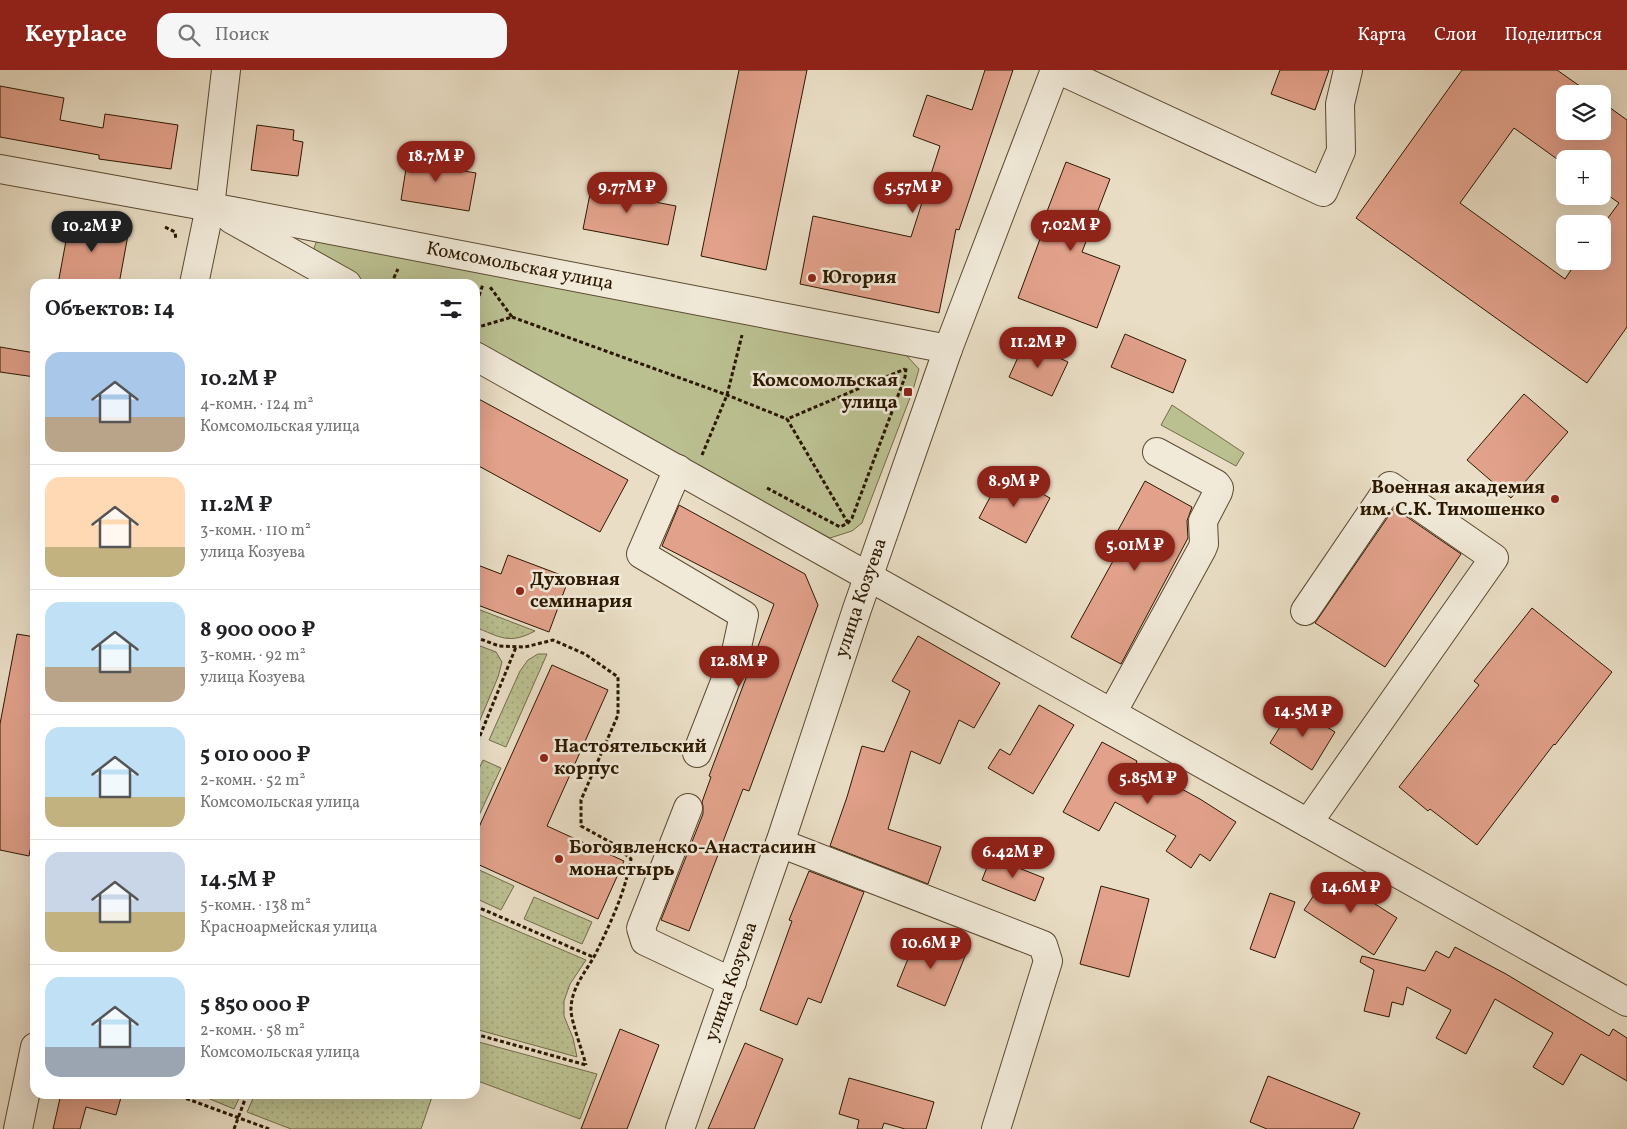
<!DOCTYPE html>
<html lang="ru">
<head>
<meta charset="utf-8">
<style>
	:root { --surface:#fff; --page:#f6f6f6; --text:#202124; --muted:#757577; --line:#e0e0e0; --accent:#8f2418 }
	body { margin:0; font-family:Vollkorn,serif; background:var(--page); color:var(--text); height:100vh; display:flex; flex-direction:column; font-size:19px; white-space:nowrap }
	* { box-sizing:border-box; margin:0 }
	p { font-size:16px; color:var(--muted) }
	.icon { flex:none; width:28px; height:28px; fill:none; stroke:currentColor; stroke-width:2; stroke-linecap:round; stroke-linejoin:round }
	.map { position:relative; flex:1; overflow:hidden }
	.drawer { position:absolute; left:30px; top:209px; width:450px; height:820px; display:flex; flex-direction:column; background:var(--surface); border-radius:15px; box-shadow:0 5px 20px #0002 }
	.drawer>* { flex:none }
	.buttons { position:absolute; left:1556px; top:15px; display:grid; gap:10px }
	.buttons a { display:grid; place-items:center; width:55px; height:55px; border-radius:10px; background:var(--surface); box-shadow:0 5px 20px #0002; font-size:25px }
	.price { position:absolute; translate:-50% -42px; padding:0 11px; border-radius:18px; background:var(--accent); color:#fff; font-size:16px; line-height:32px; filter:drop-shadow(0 1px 2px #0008) }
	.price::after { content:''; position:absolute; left:50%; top:30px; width:15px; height:11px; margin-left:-8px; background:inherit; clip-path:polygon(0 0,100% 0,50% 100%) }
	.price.current { background:#222; color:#fff }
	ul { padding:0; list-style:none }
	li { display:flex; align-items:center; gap:15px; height:125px; padding:0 15px }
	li+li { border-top:1px solid var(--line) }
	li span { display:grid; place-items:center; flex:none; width:140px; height:100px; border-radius:15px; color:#555 }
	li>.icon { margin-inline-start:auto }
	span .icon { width:60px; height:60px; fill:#fffc; stroke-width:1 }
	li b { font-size:21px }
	h2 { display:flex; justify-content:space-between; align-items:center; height:60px; padding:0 15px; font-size:21px }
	header { display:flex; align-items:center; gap:30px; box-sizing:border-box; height:70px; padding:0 25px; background:var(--accent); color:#fff }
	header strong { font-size:24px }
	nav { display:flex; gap:28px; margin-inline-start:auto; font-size:18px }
	.search { width:350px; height:45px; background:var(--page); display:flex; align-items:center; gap:12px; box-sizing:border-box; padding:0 18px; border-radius:15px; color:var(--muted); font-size:19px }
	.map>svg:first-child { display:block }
</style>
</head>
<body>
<header>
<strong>Keyplace</strong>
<div class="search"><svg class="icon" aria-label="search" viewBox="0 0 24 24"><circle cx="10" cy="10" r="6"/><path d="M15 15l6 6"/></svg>Поиск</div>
<nav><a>Карта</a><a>Слои</a><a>Поделиться</a></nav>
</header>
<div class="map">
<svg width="1627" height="1059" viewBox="0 0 1627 1059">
	<defs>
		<pattern id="grass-dots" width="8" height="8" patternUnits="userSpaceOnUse" patternTransform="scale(1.25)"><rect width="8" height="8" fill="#bbc091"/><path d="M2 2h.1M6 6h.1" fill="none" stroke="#a1a47b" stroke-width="1.8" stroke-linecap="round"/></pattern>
	</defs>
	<rect width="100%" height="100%" fill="#e9dec5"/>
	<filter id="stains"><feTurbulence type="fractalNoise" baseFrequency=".004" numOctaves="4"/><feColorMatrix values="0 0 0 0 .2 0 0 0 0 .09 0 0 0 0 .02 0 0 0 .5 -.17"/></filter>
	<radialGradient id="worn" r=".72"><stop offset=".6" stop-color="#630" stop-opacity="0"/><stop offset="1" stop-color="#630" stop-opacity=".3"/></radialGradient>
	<g fill="url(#grass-dots)" stroke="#746c48">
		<path d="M 475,538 L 535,561 C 509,575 500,567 475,557 Z"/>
		<path d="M 475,574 L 496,582 L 502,592 L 498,607 L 475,662 Z"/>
		<path d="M 538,584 L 547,584 L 506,677 L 489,670 L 520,601 L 528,590 Z"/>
		<path d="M 483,690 L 501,698 L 475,754 L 475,708 Z"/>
		<path d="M 475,798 L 514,816 L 501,840 L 475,828 Z"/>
		<path d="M 534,827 L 592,852 L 582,874 L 524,849 Z"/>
		<path d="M 475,843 L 586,890 L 570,914 L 564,931 L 564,946 L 573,968 L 577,987 L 475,959 Z"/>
		<path d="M 475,971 L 597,1004 L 580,1049 L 475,1010 Z"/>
		<path d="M 198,1024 L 241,1024 L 234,1039 Z"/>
		<path d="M 255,1024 L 433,1024 L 421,1059 L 291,1059 L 247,1042 Z"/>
	</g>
	<g fill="#bbc091" stroke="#746c48">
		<path d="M 319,165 L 894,278 L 906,285 L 919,299 L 913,320 L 862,453 L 852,461 L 830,468 L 475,275 L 475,214 L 361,214 L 311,186 Z"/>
		<path d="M 1172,335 L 1244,383 L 1236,396 L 1161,355 Z"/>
	</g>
	<g fill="#e2a18b" stroke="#2c1800" fill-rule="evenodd">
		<path d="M 739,0 L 807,0 L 766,200 L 701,186 Z"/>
		<path d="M 985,0 L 1013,0 L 959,160 L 956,159 L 939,243 L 800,214 L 813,146 L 911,167 L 940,76 L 913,66 L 927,25 L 972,40 Z"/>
		<path d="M 1280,0 L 1329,0 L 1315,40 L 1271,24 Z"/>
		<path d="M 1462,0 L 1557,0 L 1591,24 L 1565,24 L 1565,61 L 1602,61 L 1602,32 L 1627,50 L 1627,257 L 1587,313 L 1356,148 ZM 1514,58 L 1557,89 L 1602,89 L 1602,121 L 1619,133 L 1602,156 L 1602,191 L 1577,191 L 1565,209 L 1460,133 Z"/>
		<path d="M 0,16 L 64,28 L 60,50 L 103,58 L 105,44 L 178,55 L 171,99 L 99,89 L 99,85 L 0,67 Z"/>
		<path d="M 257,55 L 294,60 L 293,70 L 303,72 L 298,106 L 251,100 Z"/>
		<path d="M 409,80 L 436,84 L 433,96 L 476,103 L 469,141 L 401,130 Z"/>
		<path d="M 1066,92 L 1110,109 L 1082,182 L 1120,196 L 1097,258 L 1018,228 L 1049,145 L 1046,144 Z"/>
		<path d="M 593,109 L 636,117 L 634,128 L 676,136 L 668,175 L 583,159 Z"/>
		<path d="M 71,144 L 112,151 L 110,162 L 128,165 L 119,214 L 58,214 Z"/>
		<path d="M 1125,264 L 1186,290 L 1173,323 L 1111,297 Z"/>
		<path d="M 1025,272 L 1068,292 L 1052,326 L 1009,307 Z"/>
		<path d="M 0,277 L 35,283 L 35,307 L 0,302 Z"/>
		<path d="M 1524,324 L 1568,362 L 1511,428 L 1467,390 Z"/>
		<path d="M 475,327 L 628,410 L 600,462 L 475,394 Z"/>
		<path d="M 1003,403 L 1050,428 L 1026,473 L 979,448 Z"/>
		<path d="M 1145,411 L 1192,437 L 1187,451 L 1188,468 L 1121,594 L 1071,567 L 1113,491 L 1104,486 Z"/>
		<path d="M 679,435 L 805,504 L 818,535 L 749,721 L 743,719 L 689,861 L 661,850 L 703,744 L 703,736 L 702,732 L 711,707 L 709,706 L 774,534 L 662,476 Z"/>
		<path d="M 1394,438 L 1461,484 L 1385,597 L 1315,553 Z"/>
		<path d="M 508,485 L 569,508 L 549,562 L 475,534 L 475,494 L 501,504 Z"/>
		<path d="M 1532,538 L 1612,602 L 1555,675 L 1554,674 L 1477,775 L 1430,739 L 1428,741 L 1399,717 L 1479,615 L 1474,611 Z"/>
		<path d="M 17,564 L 35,567 L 35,754 L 29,786 L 0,780 L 0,654 Z"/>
		<path d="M 918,566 L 1000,613 L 974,658 L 959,650 L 940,694 L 911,681 L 888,759 L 941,777 L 928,814 L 830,776 L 847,727 L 862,676 L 884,682 L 910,621 L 892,611 Z"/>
		<path d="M 552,595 L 608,620 L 547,756 L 624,791 L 598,849 L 475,793 L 475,766 Z"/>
		<path d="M 1039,635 L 1074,655 L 1033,724 L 988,698 L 1000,679 L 1010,685 Z"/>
		<path d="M 1293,636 L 1335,662 L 1312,700 L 1270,673 Z"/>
		<path d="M 1102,672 L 1137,691 L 1136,694 L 1200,729 L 1236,752 L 1210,791 L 1200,784 L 1191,798 L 1166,781 L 1176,766 L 1115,732 L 1099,761 L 1063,742 Z"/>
		<path d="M 991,787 L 1044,808 L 1035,831 L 982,810 Z"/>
		<path d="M 809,801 L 864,822 L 821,933 L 808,928 L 797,955 L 760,940 L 792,851 L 789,850 Z"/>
		<path d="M 1328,804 L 1397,848 L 1374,885 L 1304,840 Z"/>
		<path d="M 1101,816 L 1149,829 L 1129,907 L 1080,894 Z"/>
		<path d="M 1270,823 L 1295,832 L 1275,888 L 1250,879 Z"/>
		<path d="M 918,864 L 966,884 L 945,936 L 897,916 Z"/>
		<path d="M 1455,877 L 1506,904 L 1609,966 L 1613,959 L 1627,968 L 1627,1011 L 1581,984 L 1563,1015 L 1533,997 L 1553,963 L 1495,929 L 1466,984 L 1436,968 L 1451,940 L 1407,917 L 1403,935 L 1392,932 L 1389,947 L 1364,941 L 1374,900 L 1360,892 L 1362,886 L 1425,901 L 1436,881 L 1449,888 Z"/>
		<path d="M 620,959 L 659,975 L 627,1059 L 581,1059 Z"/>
		<path d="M 745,973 L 783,989 L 754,1059 L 708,1059 Z"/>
		<path d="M 1268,1006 L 1360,1043 L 1353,1059 L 1267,1059 L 1250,1052 Z"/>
		<path d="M 849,1008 L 934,1032 L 926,1059 L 905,1059 L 884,1053 L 882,1059 L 857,1059 L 859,1050 L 839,1044 Z"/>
		<path d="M 61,1024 L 122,1024 L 116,1045 L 86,1037 L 80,1059 L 53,1059 Z"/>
	</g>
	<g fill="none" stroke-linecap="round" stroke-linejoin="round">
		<defs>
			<g id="minor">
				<path d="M 1059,0 L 1323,122 L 1341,81 L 1340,34 L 1348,0"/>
				<path id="s1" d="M 0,99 L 232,141 L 948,279"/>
				<path d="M 231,149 L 347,214"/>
				<path d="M 194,214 L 210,137 L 226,0"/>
				<path d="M 475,286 L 1627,932"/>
				<path d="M 678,399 L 641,484 L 744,545 L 735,586 L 697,683"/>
				<path d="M 1305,541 L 1390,416 L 1494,488 L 1308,753"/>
				<path d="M 1112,643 L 1202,479 L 1204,474 L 1203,451 L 1218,422 L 1219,418 L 1216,414 L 1157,382"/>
				<path d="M 688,738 L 641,858 L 645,871 L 732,912"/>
				<path d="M 780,773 L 1043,875 L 1048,891 L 996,1059"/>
				<path d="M 18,1059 L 35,977"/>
				<path id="s2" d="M 680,1059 L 780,773 L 857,539 L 948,279 L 1055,0"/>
			</g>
		</defs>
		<use href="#minor" stroke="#5b4a31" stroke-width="30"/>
		<g stroke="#2c1800" stroke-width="3" stroke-dasharray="4 2.5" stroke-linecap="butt">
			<path d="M 165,157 L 175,162 L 176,170"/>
			<path d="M 391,214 L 398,199"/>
			<path d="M 475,238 L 483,214"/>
			<path d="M 512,247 L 727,325 L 787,349"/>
			<path d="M 475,258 L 512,247 L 490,217"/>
			<path d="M 702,385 L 727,325 L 742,265"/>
			<path d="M 767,418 L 840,457 L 848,453 L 852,448 L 905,307 L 906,298 L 904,298"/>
			<path d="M 848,453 L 787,349 L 905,299"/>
			<path d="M 475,567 L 499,576 L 525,577 L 553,570 L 585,584 L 618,607 L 618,645 L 581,730 L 581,756 L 612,773 L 631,789 C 625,823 610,854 595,885 C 585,903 571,918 571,940 C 571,951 583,983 586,995"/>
			<path d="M 475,678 L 516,577"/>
			<path d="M 475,836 L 593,887"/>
			<path d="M 475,964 L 586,995"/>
			<path d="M 174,1024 L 269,1059"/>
			<path d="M 234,1059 L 247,1024"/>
		</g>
		<use href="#minor" stroke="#f1ead9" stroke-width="28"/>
	</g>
	<g fill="#8f2418" stroke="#f1ead9" stroke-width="2">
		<circle cx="812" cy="208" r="5"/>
		<rect x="903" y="317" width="10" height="10" rx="2.5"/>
		<circle cx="1555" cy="429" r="5"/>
		<circle cx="520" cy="521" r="5"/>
		<circle cx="544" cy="688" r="5"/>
		<circle cx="559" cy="789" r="5"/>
	</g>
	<g text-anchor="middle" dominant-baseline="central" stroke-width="5" stroke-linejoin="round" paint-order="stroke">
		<g font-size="19" fill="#2c1800" stroke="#f1ead9">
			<text stroke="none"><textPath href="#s1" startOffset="529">Комсомольская улица</textPath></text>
			<text stroke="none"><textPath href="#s2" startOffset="561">улица Козуева</textPath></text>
			<text stroke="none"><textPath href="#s2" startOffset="156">улица Козуева</textPath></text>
		</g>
		<g font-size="19" font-weight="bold" fill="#2c1800" stroke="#f1ead9" text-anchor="start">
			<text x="822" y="208">Югория</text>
			<text x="898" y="311" text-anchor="end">Комсомольская<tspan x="898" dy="22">улица</tspan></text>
			<text x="1545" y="418" text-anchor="end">Военная академия<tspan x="1545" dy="22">им. С.К. Тимошенко</tspan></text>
			<text x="530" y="510">Духовная<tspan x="530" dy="22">семинария</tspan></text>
			<text x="554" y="677">Настоятельский<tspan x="554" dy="22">корпус</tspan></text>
			<text x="569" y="778">Богоявленско-Анастасиин<tspan x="569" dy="22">монастырь</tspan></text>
		</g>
	</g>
	<rect width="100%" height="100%" filter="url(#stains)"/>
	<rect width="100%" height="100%" fill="url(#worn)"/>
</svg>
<div class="buttons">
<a><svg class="icon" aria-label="layers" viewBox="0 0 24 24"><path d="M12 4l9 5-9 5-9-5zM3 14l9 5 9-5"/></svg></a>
<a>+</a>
<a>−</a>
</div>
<b class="price" style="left:436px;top:113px">18.7M ₽</b>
<b class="price" style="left:627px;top:144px">9.77M ₽</b>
<b class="price" style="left:913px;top:144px">5.57M ₽</b>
<b class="price" style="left:1071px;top:182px">7.02M ₽</b>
<b class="price current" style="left:92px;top:183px">10.2M ₽</b>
<b class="price" style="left:1038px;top:299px">11.2M ₽</b>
<b class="price" style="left:1014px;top:438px">8.9M ₽</b>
<b class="price" style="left:1135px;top:502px">5.01M ₽</b>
<b class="price" style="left:739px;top:618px">12.8M ₽</b>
<b class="price" style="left:1303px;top:668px">14.5M ₽</b>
<b class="price" style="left:1148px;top:735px">5.85M ₽</b>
<b class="price" style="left:1013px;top:809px">6.42M ₽</b>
<b class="price" style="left:1351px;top:844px">14.6M ₽</b>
<b class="price" style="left:931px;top:900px">10.6M ₽</b>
<section class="drawer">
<h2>Объектов: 14<svg class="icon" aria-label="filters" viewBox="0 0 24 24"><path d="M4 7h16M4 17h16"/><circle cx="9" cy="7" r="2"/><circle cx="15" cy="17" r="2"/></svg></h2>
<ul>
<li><span style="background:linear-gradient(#a9c7e8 65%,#b9a48a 0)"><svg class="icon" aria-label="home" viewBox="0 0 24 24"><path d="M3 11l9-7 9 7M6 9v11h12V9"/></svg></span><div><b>10.2M ₽</b><p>4-комн. · 124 m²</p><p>Комсомольская улица</p></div></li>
<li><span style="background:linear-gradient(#ffd9b3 70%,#c2b280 0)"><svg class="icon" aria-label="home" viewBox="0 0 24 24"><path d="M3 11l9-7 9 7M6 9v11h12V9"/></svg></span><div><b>11.2M ₽</b><p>3-комн. · 110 m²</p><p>улица Козуева</p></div></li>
<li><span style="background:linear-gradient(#bfe0f5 65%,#b9a48a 0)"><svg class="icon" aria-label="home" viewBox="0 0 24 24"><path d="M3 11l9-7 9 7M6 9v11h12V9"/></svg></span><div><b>8 900 000 ₽</b><p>3-комн. · 92 m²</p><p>улица Козуева</p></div></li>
<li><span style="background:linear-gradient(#bfe0f5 70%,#c2b280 0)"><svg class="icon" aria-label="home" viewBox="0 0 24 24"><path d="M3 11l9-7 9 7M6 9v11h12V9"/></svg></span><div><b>5 010 000 ₽</b><p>2-комн. · 52 m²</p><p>Комсомольская улица</p></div></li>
<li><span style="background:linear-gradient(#c9d6e8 60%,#c2b280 0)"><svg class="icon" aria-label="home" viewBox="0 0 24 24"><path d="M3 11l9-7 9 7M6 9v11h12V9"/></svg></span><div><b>14.5M ₽</b><p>5-комн. · 138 m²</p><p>Красноармейская улица</p></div></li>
<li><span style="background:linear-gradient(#bfe0f5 70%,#9aa5b1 0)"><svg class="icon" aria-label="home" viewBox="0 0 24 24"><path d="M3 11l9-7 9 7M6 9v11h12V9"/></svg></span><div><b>5 850 000 ₽</b><p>2-комн. · 58 m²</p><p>Комсомольская улица</p></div></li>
</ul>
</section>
</div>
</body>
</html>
